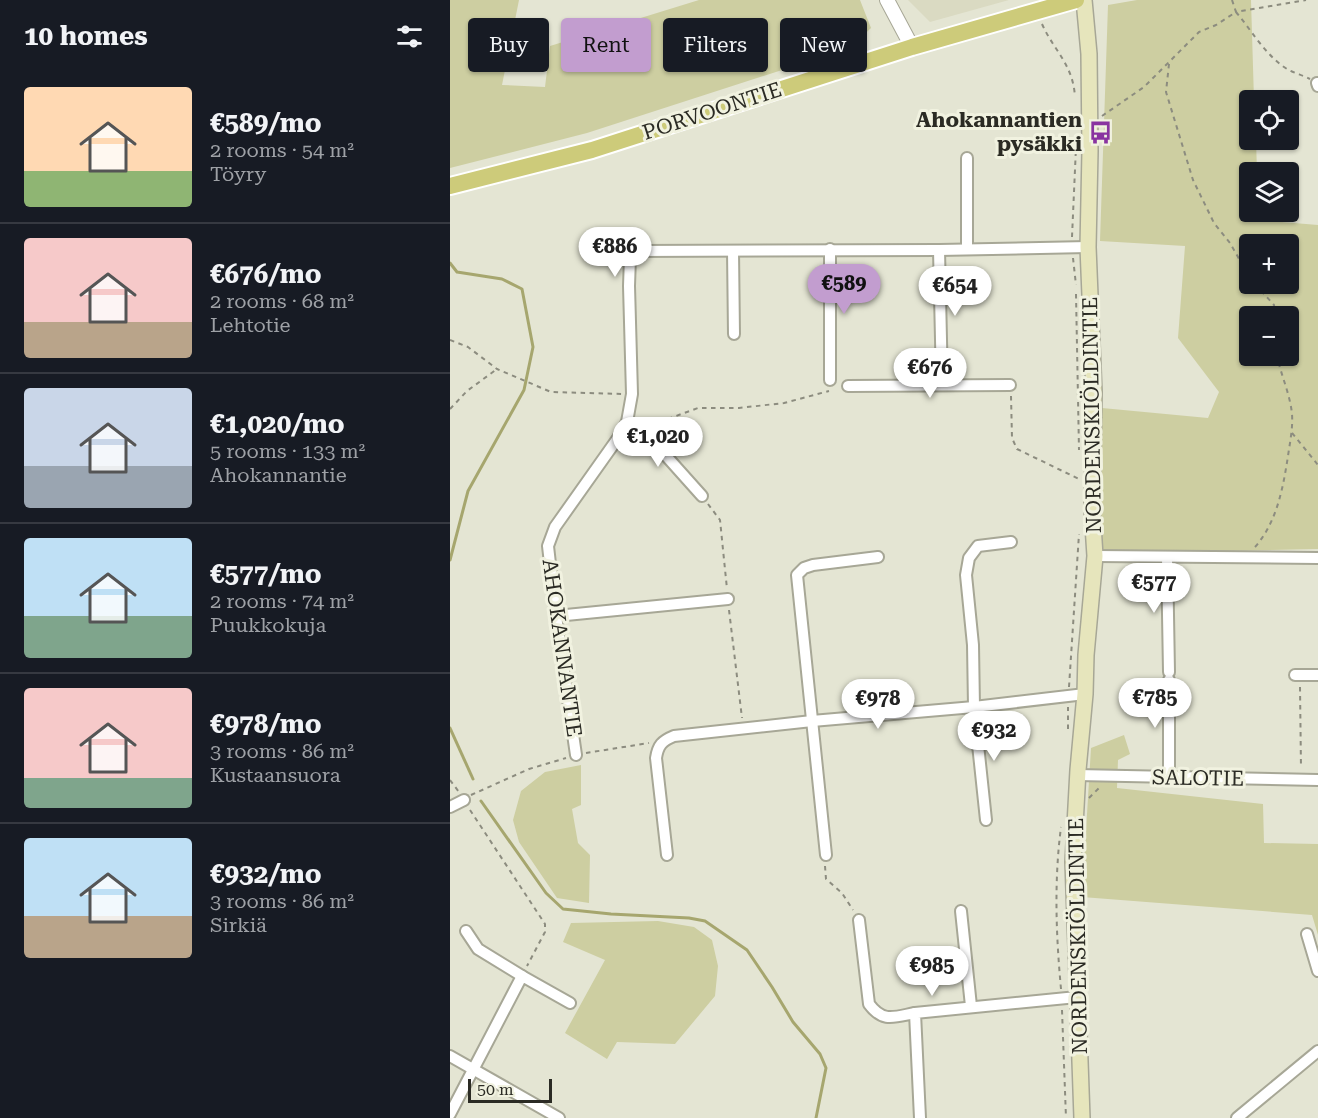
<!DOCTYPE html>
<html lang="en">
<head>
<meta charset="utf-8">
<style>
	:root { --surface:#171b24; --page:#20242c; --text:#f1f3f6; --muted:#9ea1a6; --line:#363941; --accent:#c29dcf }
	body { margin:0; font-family:"Roboto Serif",serif; background:var(--page); color:var(--text); height:100vh; display:flex; flex-direction:column; font-size:22px; white-space:nowrap }
	* { box-sizing:border-box; margin:0 }
	p { font-size:20px; color:var(--muted) }
	.icon { flex:none; width:33px; height:33px; fill:none; stroke:currentColor; stroke-width:2; stroke-linecap:round; stroke-linejoin:round }
	.map { position:relative; flex:1; overflow:hidden }
	.side { display:flex; flex-direction:column; background:var(--surface); width:450px }
	.side>* { flex:none }
	.hud { position:absolute; left:18px; top:18px; width:570px; height:54px; display:flex; gap:12px }
	.tools { position:absolute; left:789px; top:90px; display:grid; gap:12px }
	.tools a { display:grid; place-items:center; width:60px; height:60px; border-radius:6px; background:var(--surface); box-shadow:0 2px 4px #0004; font-size:30px }
	.scale { position:absolute; left:18px; bottom:15px; width:84px; box-sizing:border-box; padding-left:6px; border:3px solid #2b2b24; border-top:0; font-size:16px; line-height:21px; white-space:nowrap; color:#2b2b24; -webkit-text-stroke:4px #f1f2e0; paint-order:stroke }
	.price { position:absolute; translate:-50% -51px; padding:0 14px; border-radius:21px; background:#fff; color:#222; font-size:20px; line-height:39px; filter:drop-shadow(0 2px 3px #0008) }
	.price::after { content:''; position:absolute; left:50%; top:36px; width:18px; height:14px; margin-left:-9px; background:inherit; clip-path:polygon(0 0,100% 0,50% 100%) }
	.price.active { background:var(--accent); color:#111 }
	ul { padding:0; list-style:none }
	li { display:flex; align-items:center; gap:18px; height:150px; padding:0 24px }
	li+li { border-top:2px solid var(--line) }
	li span { display:grid; place-items:center; flex:none; width:168px; height:120px; border-radius:6px; color:#555 }
	li>.icon { margin-inline-start:auto }
	span .icon { width:72px; height:72px; fill:#fffc; stroke-width:1 }
	li b { font-size:26px }
	h2 { display:flex; justify-content:space-between; align-items:center; height:72px; padding:0 24px; font-size:26px }
	.chip { padding:0 21px; border-radius:6px; background:var(--surface); box-shadow:0 2px 4px #0004; font-size:21px; line-height:54px }
	.chip.active { background:var(--accent); color:#111 }
	main { display:flex; flex:1; min-height:0 }
	.map>svg:first-child { display:block }
</style>
</head>
<body>
<main>
<section class="side">
<h2>10 homes<svg class="icon" aria-label="filters" viewBox="0 0 24 24"><path d="M4 7h16M4 17h16"/><circle cx="9" cy="7" r="2"/><circle cx="15" cy="17" r="2"/></svg></h2>
<ul>
<li><span style="background:linear-gradient(#ffd9b3 70%,#8fb573 0)"><svg class="icon" aria-label="home" viewBox="0 0 24 24"><path d="M3 11l9-7 9 7M6 9v11h12V9"/></svg></span><div><b>€589/mo</b><p>2 rooms · 54 m²</p><p>Töyry</p></div></li>
<li><span style="background:linear-gradient(#f6c9c9 70%,#b9a48a 0)"><svg class="icon" aria-label="home" viewBox="0 0 24 24"><path d="M3 11l9-7 9 7M6 9v11h12V9"/></svg></span><div><b>€676/mo</b><p>2 rooms · 68 m²</p><p>Lehtotie</p></div></li>
<li><span style="background:linear-gradient(#c9d6e8 65%,#9aa5b1 0)"><svg class="icon" aria-label="home" viewBox="0 0 24 24"><path d="M3 11l9-7 9 7M6 9v11h12V9"/></svg></span><div><b>€1,020/mo</b><p>5 rooms · 133 m²</p><p>Ahokannantie</p></div></li>
<li><span style="background:linear-gradient(#bfe0f5 65%,#7fa58c 0)"><svg class="icon" aria-label="home" viewBox="0 0 24 24"><path d="M3 11l9-7 9 7M6 9v11h12V9"/></svg></span><div><b>€577/mo</b><p>2 rooms · 74 m²</p><p>Puukkokuja</p></div></li>
<li><span style="background:linear-gradient(#f6c9c9 75%,#7fa58c 0)"><svg class="icon" aria-label="home" viewBox="0 0 24 24"><path d="M3 11l9-7 9 7M6 9v11h12V9"/></svg></span><div><b>€978/mo</b><p>3 rooms · 86 m²</p><p>Kustaansuora</p></div></li>
<li><span style="background:linear-gradient(#bfe0f5 65%,#b9a48a 0)"><svg class="icon" aria-label="home" viewBox="0 0 24 24"><path d="M3 11l9-7 9 7M6 9v11h12V9"/></svg></span><div><b>€932/mo</b><p>3 rooms · 86 m²</p><p>Sirkiä</p></div></li>
</ul>
</section>
<div class="map">
<svg width="868" height="1118" viewBox="0 0 868 1118">
	<rect width="100%" height="100%" fill="#e4e5d3"/>
	<path fill="#dadac2" d="M 458,0 L 559,0 L 480,22 Z"/>
	<g fill="#cdcea1" fill-rule="evenodd">
		<path d="M 0,0 L 69,0 L 52,85 L 95,87 L 100,46 L 249,0 L 410,0 L 421,28 L 400,48 L 137,133 L 0,168 Z"/>
		<path d="M 687,0 L 801,0 L 804,100 L 800,100 L 800,140 L 806,140 L 807,172 L 800,172 L 800,212 L 808,212 L 808,220 L 868,225 L 868,549 L 650,554 L 652,408 L 758,418 L 769,392 L 728,338 L 735,246 L 650,241 L 658,5 ZM 800,244 L 838,244 L 838,284 L 800,284 ZM 800,316 L 838,316 L 838,356 L 800,356 Z"/>
		<path d="M 674,735 L 680,754 L 668,760 L 667,788 L 813,804 L 814,843 L 868,844 L 868,935 L 862,915 L 632,897 L 641,748 Z"/>
		<path d="M 131,765 L 131,805 L 122,809 L 128,843 L 140,855 L 139,903 L 107,898 L 69,842 L 63,820 L 71,791 L 95,772 Z"/>
		<path d="M 208,921 L 244,927 L 262,940 L 268,966 L 265,996 L 225,1044 L 167,1042 L 157,1059 L 115,1033 L 155,960 L 113,942 L 121,923 Z"/>
	</g>
	<g fill="none" stroke-linecap="round" stroke-linejoin="round">
		<g stroke="#a6a66e" stroke-width="3">
			<path d="M 0,263 L 7,272 L 52,279 L 72,289 L 83,347 L 74,390 L 18,491 L 0,560"/>
			<path d="M 0,728 L 23,779"/>
			<path d="M 31,801 L 96,893 L 113,909 L 161,914 L 239,918 L 255,921 L 297,950 L 322,987 L 343,1022 L 370,1054 L 376,1068 L 366,1118"/>
		</g>
		<defs>
			<g id="minor">
				<path d="M 867,83 L 868,86"/>
				<path d="M 380,249 L 380,380"/>
				<path d="M 517,249 L 517,158"/>
				<path d="M 489,250 L 492,384"/>
				<path d="M 283,251 L 284,334"/>
				<path d="M 398,386 L 560,385"/>
				<path d="M 177,422 L 201,439 L 252,496"/>
				<path d="M 645,556 L 868,558"/>
				<path d="M 717,557 L 719,672"/>
				<path d="M 106,616 L 278,599"/>
				<path d="M 845,675 L 868,675"/>
				<path d="M 126,755 L 106,616 L 98,546 L 105,527 L 168,438 L 177,422 L 182,394 L 179,286 L 180,257 L 185,251 L 489,250 L 638,247"/>
				<path d="M 627,775 L 868,780"/>
				<path d="M 719,777 L 719,680"/>
				<path d="M 0,807 L 14,800"/>
				<path d="M 536,820 L 524,707 L 523,645 L 516,575 L 519,558 L 528,546 L 561,542"/>
				<path d="M 217,855 L 206,758 C 208,745 212,741 224,736 L 362,721 L 524,707 L 635,694"/>
				<path d="M 376,855 L 347,575 L 354,568 L 363,565 L 428,557"/>
				<path d="M 511,911 L 521,1006"/>
				<path d="M 409,920 L 419,1004 C 433,1023 444,1017 465,1013"/>
				<path d="M 16,931 L 28,949 L 72,976"/>
				<path d="M 857,934 L 868,971"/>
				<path d="M 0,1056 L 109,1118"/>
				<path d="M 0,1114 L 72,976 L 120,1003"/>
				<path d="M 470,1118 L 465,1013 L 627,997"/>
				<path d="M 787,1118 L 868,1051"/>
			</g>
			<path id="tertiary" d="M 437,0 L 462,47"/>
			<path id="secondary" d="M 632,1118 L 623,862 L 628,770 L 635,694 L 636,655 L 645,556 L 642,510 L 644,392 L 638,247 L 640,151 L 639,54 L 634,0"/>
			<path id="primary" d="M 0,186 L 142,150 L 462,47 L 626,0"/>
		</defs>
		<use href="#minor" stroke="#a7a796" stroke-width="14"/>
		<use href="#tertiary" stroke="#a7a796" stroke-width="16"/>
		<use href="#secondary" stroke="#a7a796" stroke-width="18"/>
		<use href="#primary" stroke="#fff" stroke-width="20"/>
		<g stroke="#8c8c7f" stroke-width="2" stroke-dasharray="4.5 4.5" stroke-linecap="butt">
			<path d="M 782,0 L 786,12 L 856,0"/>
			<path d="M 592,24 C 604,51 623,64 625,97"/>
			<path d="M 719,64 L 716,92 L 743,180 L 764,223 L 780,243 L 800,278"/>
			<path d="M 652,116 L 694,87 L 749,32 L 766,25 L 786,12 C 802,31 816,56 837,69 C 844,73 852,75 860,79"/>
			<path d="M 622,237 L 626,147"/>
			<path d="M 623,258 L 626,285"/>
			<path d="M 805,284 L 824,305 L 825,316"/>
			<path d="M 626,294 L 629,450"/>
			<path d="M 0,340 L 18,347 L 47,369 L 101,392 L 173,394"/>
			<path d="M 561,396 L 562,438 L 567,449 L 629,479"/>
			<path d="M 0,409 L 17,391 L 47,369"/>
			<path d="M 201,425 L 248,408 L 289,408 L 334,403 L 379,391"/>
			<path d="M 842,433 L 868,465"/>
			<path d="M 258,504 L 270,520 L 277,589"/>
			<path d="M 805,547 C 827,522 833,488 838,456 C 840,442 843,428 842,414 C 840,394 831,375 827,356"/>
			<path d="M 279,610 L 292,718"/>
			<path d="M 619,687 L 629,534"/>
			<path d="M 850,687 L 851,768"/>
			<path d="M 618,729 L 618,707"/>
			<path d="M 136,753 L 199,743"/>
			<path d="M 0,780 L 9,792"/>
			<path d="M 21,795 L 79,769 L 116,758"/>
			<path d="M 639,798 L 650,787"/>
			<path d="M 20,810 L 95,924 L 95,932 L 77,966"/>
			<path d="M 375,866 L 376,879 L 392,893 L 403,910"/>
			<path d="M 611,989 C 606,935 604,881 611,827"/>
			<path d="M 612,1010 L 616,1118"/>
		</g>
		<use href="#minor" stroke="#fff" stroke-width="10"/>
		<use href="#tertiary" stroke="#fff" stroke-width="14"/>
		<use href="#secondary" stroke="#e6e5bc" stroke-width="15"/>
		<use href="#primary" stroke="#cdcb7a" stroke-width="16"/>
	</g>
	<defs>
		<symbol id="bus-bare" viewBox="-9 -9 18 18"><path d="M-5-6H5V4H4V6H2V4H-2V6H-4V4H-5ZM-3.5-4V0h7V-4ZM-3.5 1.2v1.5H-2V1.2ZM2 1.2v1.5H3.5V1.2Z" fill="#8933a0" stroke="#f1f2e0" stroke-width="2.5" paint-order="stroke"/></symbol>
	</defs>
	<g fill-rule="evenodd">
		<use href="#bus-bare" x="634" y="116" width="33" height="33"/>
	</g>
	<g text-anchor="middle" dominant-baseline="central" stroke-width="6" stroke-linejoin="round" paint-order="stroke">
		<g font-size="21" fill="#2b2b24" stroke="#f1f2e0">
			<text transform="translate(262 111) rotate(-18)">PORVOONTIE</text>
			<text transform="translate(642 415) rotate(-91)">NORDENSKIÖLDINTIE</text>
			<text transform="translate(112 648) rotate(82)">AHOKANNANTIE</text>
			<text transform="translate(748 778) rotate(1)">SALOTIE</text>
			<text transform="translate(628 936) rotate(-91)">NORDENSKIÖLDINTIE</text>
		</g>
		<g font-size="21" font-weight="bold" fill="#2b2b24" stroke="#f1f2e0" text-anchor="end">
			<text x="632" y="120">Ahokannantien<tspan x="632" dy="24">pysäkki</tspan></text>
		</g>
	</g>
</svg>
<div class="tools">
<a><svg class="icon" aria-label="locate" viewBox="0 0 24 24"><circle cx="12" cy="12" r="6"/><path d="M12 2v4M12 18v4M2 12h4M18 12h4"/></svg></a>
<a><svg class="icon" aria-label="layers" viewBox="0 0 24 24"><path d="M12 4l9 5-9 5-9-5zM3 14l9 5 9-5"/></svg></a>
<a>+</a>
<a>−</a>
</div>
<div class="scale">50 m</div>
<b class="price" style="left:165px;top:278px">€886</b>
<b class="price active" style="left:394px;top:315px">€589</b>
<b class="price" style="left:505px;top:317px">€654</b>
<b class="price" style="left:480px;top:399px">€676</b>
<b class="price" style="left:208px;top:468px">€1,020</b>
<b class="price" style="left:704px;top:614px">€577</b>
<b class="price" style="left:705px;top:729px">€785</b>
<b class="price" style="left:428px;top:730px">€978</b>
<b class="price" style="left:544px;top:762px">€932</b>
<b class="price" style="left:482px;top:997px">€985</b>
<div class="hud">
<a class="chip">Buy</a>
<a class="chip active">Rent</a>
<a class="chip">Filters</a>
<a class="chip">New</a>
</div>
</div>
</main>
</body>
</html>
